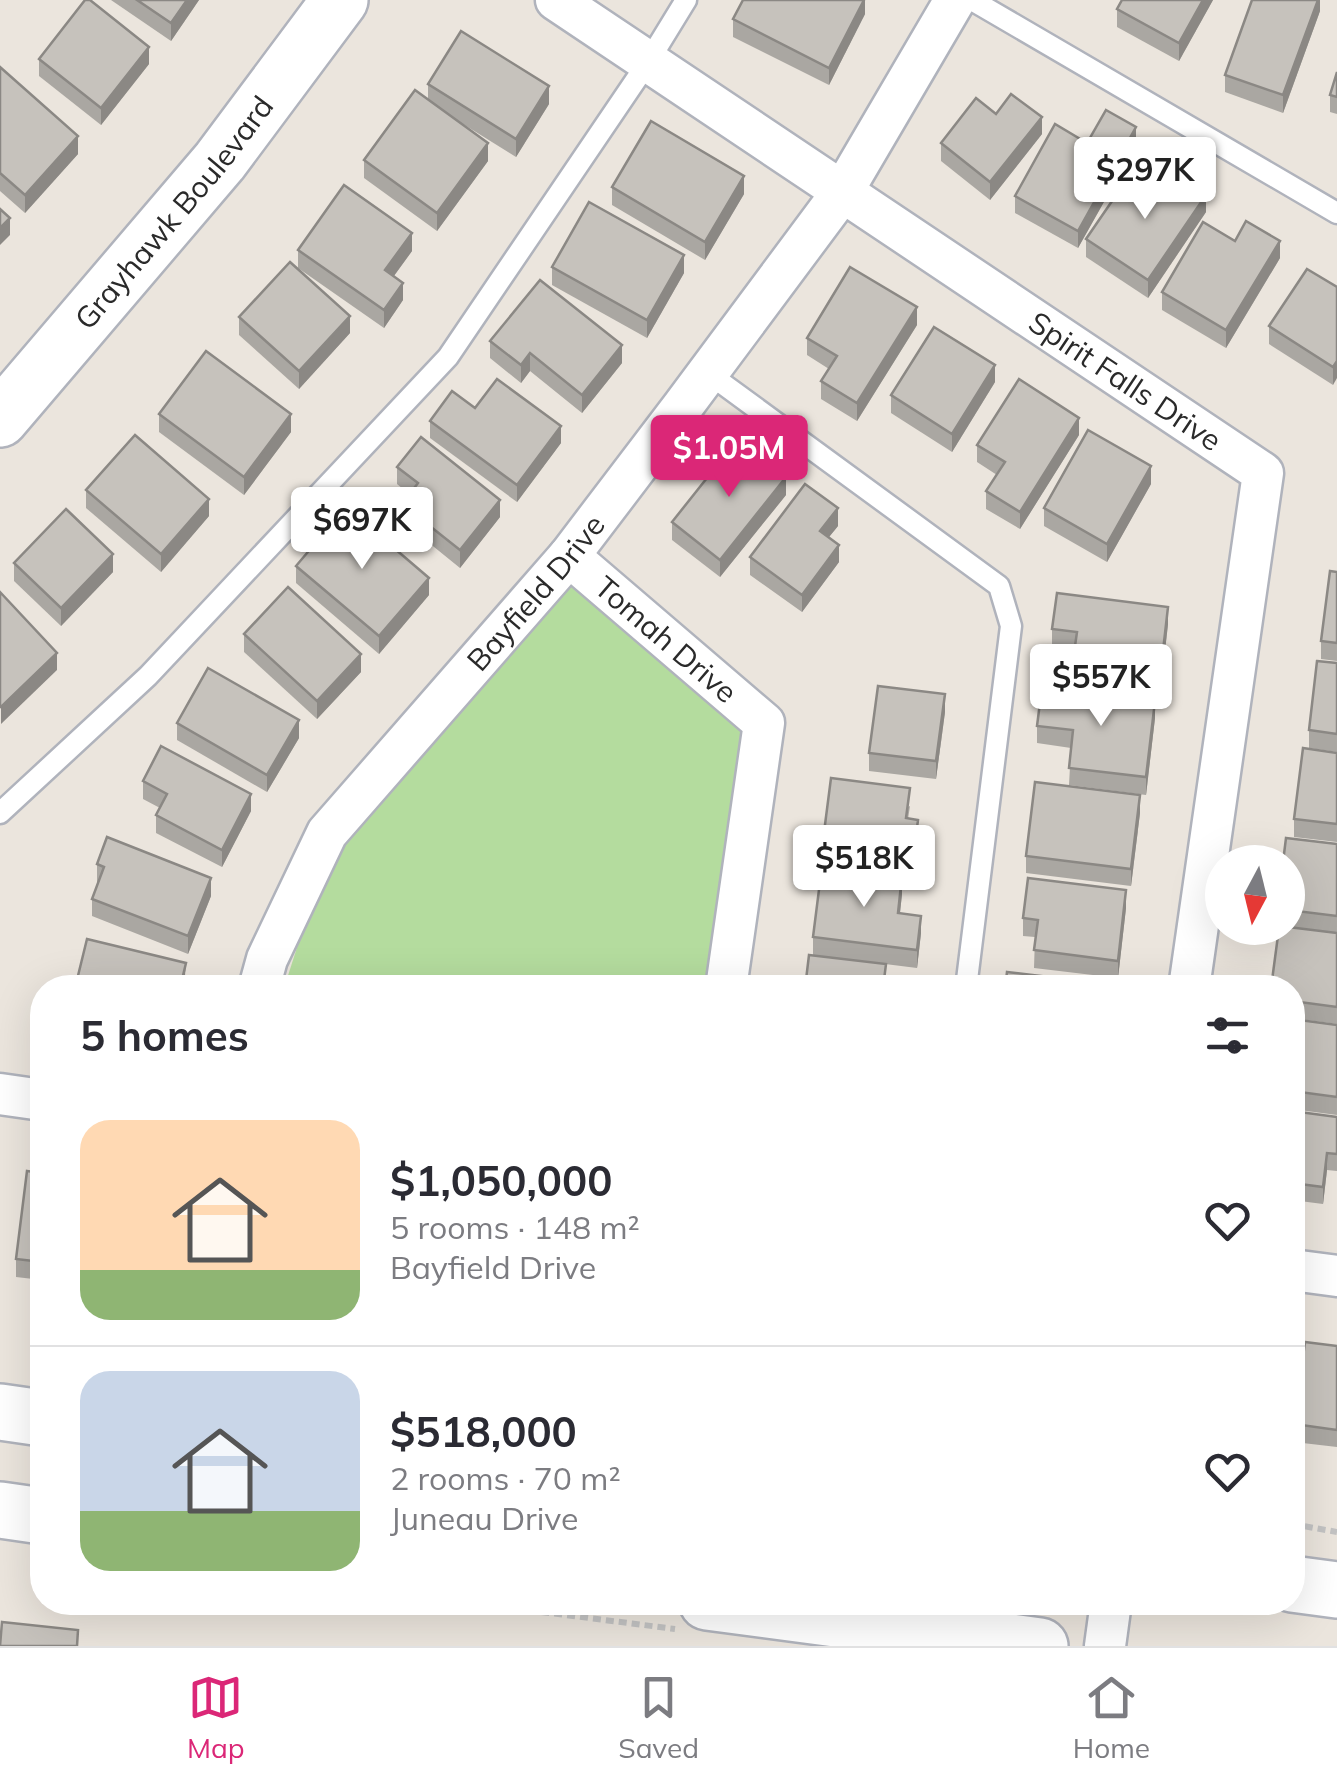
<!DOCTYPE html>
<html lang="en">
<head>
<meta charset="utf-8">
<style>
	:root { --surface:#fff; --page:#f2f2f3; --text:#2b2b33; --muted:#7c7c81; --line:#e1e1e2; --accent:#db2777 }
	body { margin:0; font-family:Mulish,sans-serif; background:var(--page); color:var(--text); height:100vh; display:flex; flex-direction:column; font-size:38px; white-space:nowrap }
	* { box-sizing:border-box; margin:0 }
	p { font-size:32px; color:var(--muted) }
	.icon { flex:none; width:55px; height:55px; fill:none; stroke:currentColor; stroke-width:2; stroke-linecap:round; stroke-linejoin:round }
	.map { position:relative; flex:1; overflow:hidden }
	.panel { position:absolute; left:30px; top:975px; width:1275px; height:640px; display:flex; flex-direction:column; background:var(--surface); border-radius:40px; box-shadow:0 10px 40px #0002 }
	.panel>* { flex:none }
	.needle { width:65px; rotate:187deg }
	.fabs { position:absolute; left:1205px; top:845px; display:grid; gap:20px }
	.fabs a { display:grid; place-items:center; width:100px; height:100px; border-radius:50%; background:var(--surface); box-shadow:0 10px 40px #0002; font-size:50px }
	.price { position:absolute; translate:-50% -85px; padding:0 22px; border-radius:10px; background:#fff; color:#222; font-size:32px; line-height:65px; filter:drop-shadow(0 2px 5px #0008) }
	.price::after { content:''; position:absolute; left:50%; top:60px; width:30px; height:22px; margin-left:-15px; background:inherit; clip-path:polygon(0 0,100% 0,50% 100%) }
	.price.on { background:var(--accent); color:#fff }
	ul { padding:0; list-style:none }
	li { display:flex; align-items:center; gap:30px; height:250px; padding:0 50px }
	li+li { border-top:2px solid var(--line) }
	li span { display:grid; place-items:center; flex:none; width:280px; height:200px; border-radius:30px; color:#555 }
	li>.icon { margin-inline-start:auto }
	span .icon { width:120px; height:120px; fill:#fffc; stroke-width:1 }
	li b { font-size:42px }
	h2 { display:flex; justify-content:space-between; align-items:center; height:120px; padding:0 50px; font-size:42px }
	.tab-bar { display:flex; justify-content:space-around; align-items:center; height:140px; border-top:2px solid var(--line); background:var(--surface); font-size:28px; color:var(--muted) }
	.tab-bar a { display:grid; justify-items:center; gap:5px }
	.tab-bar .on { color:var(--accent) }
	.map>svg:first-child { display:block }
</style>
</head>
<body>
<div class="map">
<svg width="1337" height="1646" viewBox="0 0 1337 1646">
	<rect width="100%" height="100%" fill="#ebe5dd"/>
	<path fill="#b4dc9e" d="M 572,585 L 743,723 L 707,987 L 284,988 L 301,935 L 336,856 L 384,794 Z"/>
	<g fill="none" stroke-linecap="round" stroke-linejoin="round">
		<defs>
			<g id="lane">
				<path d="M 972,0 L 1337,213"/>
				<path d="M 708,373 L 999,586 L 1011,626 L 966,988"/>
				<path d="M 0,813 L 148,676 L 448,357 L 648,62 L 686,0"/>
			</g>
			<g id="street">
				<path id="s1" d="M 556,0 L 1263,473 L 1189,988"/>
				<path id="s2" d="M 569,556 L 764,723 L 726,988"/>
				<path id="s3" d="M 259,988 L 267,959 L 327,833 L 569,556 L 683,406 L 843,191 L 955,0"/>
				<path d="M 0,1094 L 42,1100"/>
				<path d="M 1292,1270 L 1337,1276"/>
				<path d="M 1105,1646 L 1111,1602"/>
			</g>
			<g id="secondary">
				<path id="s4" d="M 0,419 L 220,161 L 340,0"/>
				<path d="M 0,1412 L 42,1418"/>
				<path d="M 0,1510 L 42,1516"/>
				<path d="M 1292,1584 L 1337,1590"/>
				<path d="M 707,1602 L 1040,1646"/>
			</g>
		</defs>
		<use href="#lane" stroke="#b0b3bc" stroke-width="25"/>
		<use href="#street" stroke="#b0b3bc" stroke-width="45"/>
		<use href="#secondary" stroke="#b0b3bc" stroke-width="60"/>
		<g stroke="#c3c3c3" stroke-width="6" stroke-dasharray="8 5" stroke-linecap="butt">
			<path d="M 1292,1524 L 1337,1532"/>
			<path d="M 464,1602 L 675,1629"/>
		</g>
		<use href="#lane" stroke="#fff" stroke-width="20"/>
		<use href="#street" stroke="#fff" stroke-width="40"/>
		<use href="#secondary" stroke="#fff" stroke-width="55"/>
	</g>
	<g fill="#aaa7a2">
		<path d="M 111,0 L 199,0 L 171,41 Z"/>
		<path d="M 865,0 L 865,14 L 829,85 L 733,37 L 733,19 Z"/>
		<path d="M 1213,0 L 1179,61 L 1117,27 L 1117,9 Z"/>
		<path d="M 1320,0 L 1320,11 L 1283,113 L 1225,92 L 1225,75 Z"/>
		<path d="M 39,59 L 149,64 L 101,125 L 39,76 Z"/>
		<path d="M 0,67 L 78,154 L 25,213 L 0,191 Z"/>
		<path d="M 1337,72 L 1337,114 L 1330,112 L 1330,95 Z"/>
		<path d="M 428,84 L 549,104 L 516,157 L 455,119 L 488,161 L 437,231 L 364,178 L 364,160 L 428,99 Z"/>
		<path d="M 996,114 L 1042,134 L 990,200 L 941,161 L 941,143 Z"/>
		<path d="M 1087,143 L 1136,145 L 1078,248 L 1015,213 L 1015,196 Z"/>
		<path d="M 612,187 L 744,194 L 705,260 L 612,205 Z"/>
		<path d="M 1161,191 L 1206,212 L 1148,298 L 1086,257 L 1086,239 Z"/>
		<path d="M 1235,241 L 1280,258 L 1226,348 L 1162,310 L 1162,292 Z"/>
		<path d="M 298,250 L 412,251 L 394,276 L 403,300 L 384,328 L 298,268 Z"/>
		<path d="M 552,267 L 684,273 L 647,338 L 552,285 Z"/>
		<path d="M 1336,288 L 1333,385 L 1269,344 L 1269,326 Z"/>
		<path d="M 239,317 L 350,333 L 299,389 L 239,335 Z"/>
		<path d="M 917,325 L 857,421 L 821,399 L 821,381 L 829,369 L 807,355 L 807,338 Z"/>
		<path d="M 490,341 L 622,363 L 582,413 L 530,371 L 521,383 L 490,358 Z"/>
		<path d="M 995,382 L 952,452 L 891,413 L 891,395 Z"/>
		<path d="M 475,408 L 561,443 L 517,502 L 430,438 L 430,421 Z"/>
		<path d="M 159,414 L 291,432 L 244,495 L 159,432 Z"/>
		<path d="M 1079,435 L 1020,529 L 986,509 L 986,491 L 997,475 L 977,462 L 977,445 Z"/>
		<path d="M 397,467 L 500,517 L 460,568 L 402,521 L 402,504 L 409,494 L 397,484 Z"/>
		<path d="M 1151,484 L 1107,562 L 1044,526 L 1044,508 Z"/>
		<path d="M 86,490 L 209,516 L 161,572 L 86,508 Z"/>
		<path d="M 786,495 L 720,577 L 672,540 L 672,522 Z"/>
		<path d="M 838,526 L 829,537 L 839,562 L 802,612 L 750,575 L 750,557 Z"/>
		<path d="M 14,563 L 113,572 L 61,626 L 14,581 Z"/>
		<path d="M 296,566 L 429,595 L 379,654 L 296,583 Z"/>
		<path d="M 1337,572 L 1337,661 L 1321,659 L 1321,641 Z"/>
		<path d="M 1168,624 L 1160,695 L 1072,684 L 1075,650 L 1052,647 L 1052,629 Z"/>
		<path d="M 244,634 L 361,672 L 317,719 L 244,652 Z"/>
		<path d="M 1337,663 L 1337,752 L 1309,748 L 1309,730 Z"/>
		<path d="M 945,712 L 936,779 L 869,771 L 869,753 Z"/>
		<path d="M 1155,718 L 1146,795 L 1069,785 L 1071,748 L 1037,743 L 1037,726 Z"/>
		<path d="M 177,723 L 299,738 L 267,792 L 177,740 Z"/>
		<path d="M 1337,753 L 1337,842 L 1294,837 L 1294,819 Z"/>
		<path d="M 143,781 L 251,811 L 222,867 L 156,833 L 156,815 L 160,808 L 143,799 Z"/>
		<path d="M 910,806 L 908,819 L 918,837 L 913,877 L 822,865 L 822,848 Z"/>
		<path d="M 1140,813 L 1131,886 L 1026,873 L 1026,856 Z"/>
		<path d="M 1337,844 L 1337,1024 L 1292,1018 L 1292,988 L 1288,928 L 1288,862 Z"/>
		<path d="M 97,864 L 211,896 L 188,954 L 92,916 L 92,899 L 98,882 L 97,882 Z"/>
		<path d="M 902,894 L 900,913 L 921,933 L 917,968 L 813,955 L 813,937 Z"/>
		<path d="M 1126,908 L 1118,978 L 1034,968 L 1035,937 L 1023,936 L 1023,918 Z"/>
		<path d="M 1292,1019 L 1337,1025 L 1337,1115 L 1292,1109 Z"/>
		<path d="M 1292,1111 L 1337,1117 L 1337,1171 L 1327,1170 L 1323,1204 L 1292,1200 Z"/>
		<path d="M 42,1173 L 42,1280 L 16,1277 L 16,1259 Z"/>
		<path d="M 1337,1346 L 1337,1447 L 1294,1442 L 1294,1424 Z"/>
	</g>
	<g fill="#8b8884">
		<path d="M 187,0 L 199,0 L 171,41 L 171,23 Z"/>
		<path d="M 864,0 L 865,0 L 865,14 L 829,85 L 829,68 Z"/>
		<path d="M 1203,0 L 1213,0 L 1179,61 L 1179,43 Z"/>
		<path d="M 1318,0 L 1320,0 L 1320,11 L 1283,113 L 1283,95 Z"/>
		<path d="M 149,47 L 149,64 L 101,125 L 101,108 Z"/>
		<path d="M 549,86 L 549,104 L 516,157 L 516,139 Z"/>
		<path d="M 1042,117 L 1042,134 L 990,200 L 990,182 Z"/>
		<path d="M 1136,127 L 1136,145 L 1078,248 L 1078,231 Z"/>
		<path d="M 78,136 L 78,154 L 25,213 L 25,195 Z"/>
		<path d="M 488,143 L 488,161 L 437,231 L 437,213 Z"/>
		<path d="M 744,176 L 744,194 L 705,260 L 705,242 Z"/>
		<path d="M 1206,195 L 1206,212 L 1148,298 L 1148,280 Z"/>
		<path d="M 10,218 L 10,235 L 0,245 L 0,228 Z"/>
		<path d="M 412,233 L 412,251 L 385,288 L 385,270 Z"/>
		<path d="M 1280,241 L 1280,258 L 1226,348 L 1226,330 Z"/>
		<path d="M 684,255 L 684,273 L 647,338 L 647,320 Z"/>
		<path d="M 403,283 L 403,300 L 384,328 L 384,310 Z"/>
		<path d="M 917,307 L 917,325 L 857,421 L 857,403 Z"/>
		<path d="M 350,316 L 350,333 L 299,389 L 299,371 Z"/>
		<path d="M 622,345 L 622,363 L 582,413 L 582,395 Z"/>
		<path d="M 530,353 L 530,371 L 521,383 L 521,365 Z"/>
		<path d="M 1337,361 L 1337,378 L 1333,385 L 1333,367 Z"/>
		<path d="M 995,365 L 995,382 L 952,452 L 952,434 Z"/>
		<path d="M 291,414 L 291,432 L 244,495 L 244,477 Z"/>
		<path d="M 1079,418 L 1079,435 L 1020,529 L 1020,512 Z"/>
		<path d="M 561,426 L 561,443 L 517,502 L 517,485 Z"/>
		<path d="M 1151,466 L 1151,484 L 1107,562 L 1107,544 Z"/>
		<path d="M 786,477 L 786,495 L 720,577 L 720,560 Z"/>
		<path d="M 209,499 L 209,516 L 161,572 L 161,554 Z"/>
		<path d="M 500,500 L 500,517 L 460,568 L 460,550 Z"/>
		<path d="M 838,508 L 838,526 L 820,548 L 820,531 Z"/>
		<path d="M 839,545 L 839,562 L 802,612 L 802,595 Z"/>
		<path d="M 113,554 L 113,572 L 61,626 L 61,608 Z"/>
		<path d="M 429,578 L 429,595 L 379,654 L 379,636 Z"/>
		<path d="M 1168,607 L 1168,624 L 1160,695 L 1160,677 Z"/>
		<path d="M 57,653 L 57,670 L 1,724 L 1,707 Z"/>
		<path d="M 361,654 L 361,672 L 317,719 L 317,701 Z"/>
		<path d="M 945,694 L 945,712 L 936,779 L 936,761 Z"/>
		<path d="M 1155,701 L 1155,718 L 1146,795 L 1146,777 Z"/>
		<path d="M 299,720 L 299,738 L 267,792 L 267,775 Z"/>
		<path d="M 251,794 L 251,811 L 222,867 L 222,850 Z"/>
		<path d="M 1140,795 L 1140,813 L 1131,886 L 1131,869 Z"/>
		<path d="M 918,820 L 918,837 L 913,877 L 913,859 Z"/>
		<path d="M 902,876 L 902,894 L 898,930 L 898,913 Z"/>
		<path d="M 211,878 L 211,896 L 188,954 L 188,936 Z"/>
		<path d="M 1126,890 L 1126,908 L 1118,978 L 1118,961 Z"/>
		<path d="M 921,916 L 921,933 L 917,968 L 917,950 Z"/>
		<path d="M 186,963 L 184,988 L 180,988 Z"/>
		<path d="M 1327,1153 L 1327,1170 L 1323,1204 L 1323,1187 Z"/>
	</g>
	<g fill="#c6c2bc" stroke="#8b8884" stroke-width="2.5">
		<path d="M 85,0 L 90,0 L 149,47 L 101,108 L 39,59 Z"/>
		<path d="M 137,0 L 187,0 L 171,23 Z"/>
		<path d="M 743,0 L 864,0 L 829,68 L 733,19 Z"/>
		<path d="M 1122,0 L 1203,0 L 1179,43 L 1117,9 Z"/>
		<path d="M 1252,0 L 1318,0 L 1283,95 L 1225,75 Z"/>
		<path d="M 461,31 L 549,86 L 516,139 L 428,84 Z"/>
		<path d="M 0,67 L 78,136 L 25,195 L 0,173 Z"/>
		<path d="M 1337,72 L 1337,97 L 1330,95 Z"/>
		<path d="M 415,90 L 488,143 L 437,213 L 364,160 Z"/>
		<path d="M 1011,94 L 1042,117 L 990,182 L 941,143 L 976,98 L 996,114 Z"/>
		<path d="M 1106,110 L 1136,127 L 1078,231 L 1015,196 L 1055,124 L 1087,143 Z"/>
		<path d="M 651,121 L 744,176 L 705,242 L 612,187 Z"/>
		<path d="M 1132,172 L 1161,191 L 1173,173 L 1206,195 L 1148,280 L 1086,239 Z"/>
		<path d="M 344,185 L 412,233 L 385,270 L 403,283 L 384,310 L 298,250 Z"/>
		<path d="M 589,202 L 684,255 L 647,320 L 552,267 Z"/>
		<path d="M 0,209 L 10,218 L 0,228 Z"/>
		<path d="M 1246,221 L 1280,241 L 1226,330 L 1162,292 L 1203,222 L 1235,241 Z"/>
		<path d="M 290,262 L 350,316 L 299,371 L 239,317 Z"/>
		<path d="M 850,267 L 917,307 L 857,403 L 821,381 L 837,356 L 807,338 Z"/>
		<path d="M 1307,269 L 1337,287 L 1337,361 L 1333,367 L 1269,326 Z"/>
		<path d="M 540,280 L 622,345 L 582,395 L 530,353 L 521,365 L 490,341 Z"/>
		<path d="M 934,327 L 995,365 L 952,434 L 891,395 Z"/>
		<path d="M 206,351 L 291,414 L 244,477 L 159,414 Z"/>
		<path d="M 497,379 L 561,426 L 517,485 L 430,421 L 452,391 L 475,408 Z"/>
		<path d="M 1019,379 L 1079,418 L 1020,512 L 986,491 L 1005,462 L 977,445 Z"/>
		<path d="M 1088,430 L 1151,466 L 1107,544 L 1044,508 Z"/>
		<path d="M 135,435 L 209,499 L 161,554 L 86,490 Z"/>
		<path d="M 421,437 L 500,500 L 460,550 L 402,504 L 418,483 L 397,467 Z"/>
		<path d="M 738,439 L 786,477 L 720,560 L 672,522 Z"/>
		<path d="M 805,484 L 838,508 L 820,531 L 839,545 L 802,595 L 750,557 Z"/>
		<path d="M 346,507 L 429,578 L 379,636 L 296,566 Z"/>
		<path d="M 66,509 L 113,554 L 61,608 L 14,563 Z"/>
		<path d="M 1330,571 L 1337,572 L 1337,643 L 1321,641 Z"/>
		<path d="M 288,587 L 361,654 L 317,701 L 244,634 Z"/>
		<path d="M 0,592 L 57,653 L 1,707 L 0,706 Z"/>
		<path d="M 1057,593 L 1168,607 L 1160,677 L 1072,667 L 1077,632 L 1052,629 Z"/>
		<path d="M 1317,661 L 1337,663 L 1337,734 L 1309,730 Z"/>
		<path d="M 208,668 L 299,720 L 267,775 L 177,723 Z"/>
		<path d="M 878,686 L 945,694 L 936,761 L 869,753 Z"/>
		<path d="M 1042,687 L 1155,701 L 1146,777 L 1069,768 L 1073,730 L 1037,726 Z"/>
		<path d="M 161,746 L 251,794 L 222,850 L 156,815 L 167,794 L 143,781 Z"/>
		<path d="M 1303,748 L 1337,753 L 1337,824 L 1294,819 Z"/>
		<path d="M 831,778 L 910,788 L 906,818 L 918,820 L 913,859 L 822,848 Z"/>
		<path d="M 1035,782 L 1140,795 L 1131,869 L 1026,856 Z"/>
		<path d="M 107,837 L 211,878 L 188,936 L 92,899 L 104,867 L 97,864 Z"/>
		<path d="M 1286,838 L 1337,844 L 1337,916 L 1288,910 L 1288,862 L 1283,862 Z"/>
		<path d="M 822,866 L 902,876 L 898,913 L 921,916 L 917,950 L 813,937 Z"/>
		<path d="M 1028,878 L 1126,890 L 1118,961 L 1034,950 L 1038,920 L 1023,918 Z"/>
		<path d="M 1288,927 L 1337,933 L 1337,1007 L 1292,1001 L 1292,988 L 1271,988 L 1279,928 Z"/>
		<path d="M 87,939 L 186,963 L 180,988 L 75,988 Z"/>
		<path d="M 809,955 L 886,964 L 883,988 L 805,988 Z"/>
		<path d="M 1007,972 L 1117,985 L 1117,988 L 1005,988 Z"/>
		<path d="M 1292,1019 L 1337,1025 L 1337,1097 L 1292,1091 Z"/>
		<path d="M 1292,1111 L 1337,1117 L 1337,1154 L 1327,1153 L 1323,1187 L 1292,1183 Z"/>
		<path d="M 27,1171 L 42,1173 L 42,1262 L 16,1259 Z"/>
		<path d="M 1305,1342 L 1337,1346 L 1337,1430 L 1294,1424 Z"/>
		<path d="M 2,1622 L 78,1630 L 77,1646 L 0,1646 Z"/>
	</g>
	<g text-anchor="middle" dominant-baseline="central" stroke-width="8" stroke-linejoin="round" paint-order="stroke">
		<g font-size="30" fill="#2a2a2a" stroke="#fff">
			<text stroke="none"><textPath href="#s4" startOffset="270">Grayhawk Boulevard</textPath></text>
			<text stroke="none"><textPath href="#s1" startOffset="685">Spirit Falls Drive</textPath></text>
			<text stroke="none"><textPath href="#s3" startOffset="488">Bayfield Drive</textPath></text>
			<text stroke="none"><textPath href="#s2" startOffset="128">Tomah Drive</textPath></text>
		</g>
	</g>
</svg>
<div class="fabs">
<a><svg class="needle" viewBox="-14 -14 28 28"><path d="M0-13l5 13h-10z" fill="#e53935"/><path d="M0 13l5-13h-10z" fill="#7c7c81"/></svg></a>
</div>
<b class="price" style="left:1145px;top:222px">$297K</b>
<b class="price on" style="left:729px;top:500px">$1.05M</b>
<b class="price" style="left:362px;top:572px">$697K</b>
<b class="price" style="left:1101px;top:729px">$557K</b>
<b class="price" style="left:864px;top:910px">$518K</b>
<section class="panel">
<h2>5 homes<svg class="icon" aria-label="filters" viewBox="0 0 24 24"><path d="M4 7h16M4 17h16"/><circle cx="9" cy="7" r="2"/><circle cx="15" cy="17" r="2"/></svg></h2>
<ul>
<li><span style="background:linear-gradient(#ffd9b3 75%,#8fb573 0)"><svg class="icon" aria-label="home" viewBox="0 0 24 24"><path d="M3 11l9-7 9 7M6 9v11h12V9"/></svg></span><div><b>$1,050,000</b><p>5 rooms · 148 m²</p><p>Bayfield Drive</p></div><svg class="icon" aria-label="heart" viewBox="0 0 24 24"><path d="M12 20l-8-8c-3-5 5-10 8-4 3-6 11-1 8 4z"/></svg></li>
<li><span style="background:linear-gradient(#c9d6e8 70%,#8fb573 0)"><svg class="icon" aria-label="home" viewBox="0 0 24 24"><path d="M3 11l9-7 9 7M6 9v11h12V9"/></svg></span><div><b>$518,000</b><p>2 rooms · 70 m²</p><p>Juneau Drive</p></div><svg class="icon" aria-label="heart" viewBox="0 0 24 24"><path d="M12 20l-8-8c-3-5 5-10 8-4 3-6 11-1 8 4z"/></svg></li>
</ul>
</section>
</div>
<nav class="tab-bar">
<a class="on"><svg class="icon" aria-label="map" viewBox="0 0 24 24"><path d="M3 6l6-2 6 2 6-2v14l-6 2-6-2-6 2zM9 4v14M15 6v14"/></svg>Map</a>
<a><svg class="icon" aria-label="saved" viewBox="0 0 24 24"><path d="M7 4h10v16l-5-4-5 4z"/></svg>Saved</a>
<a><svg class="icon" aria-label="home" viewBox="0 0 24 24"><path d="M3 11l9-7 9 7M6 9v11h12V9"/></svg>Home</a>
</nav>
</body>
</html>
